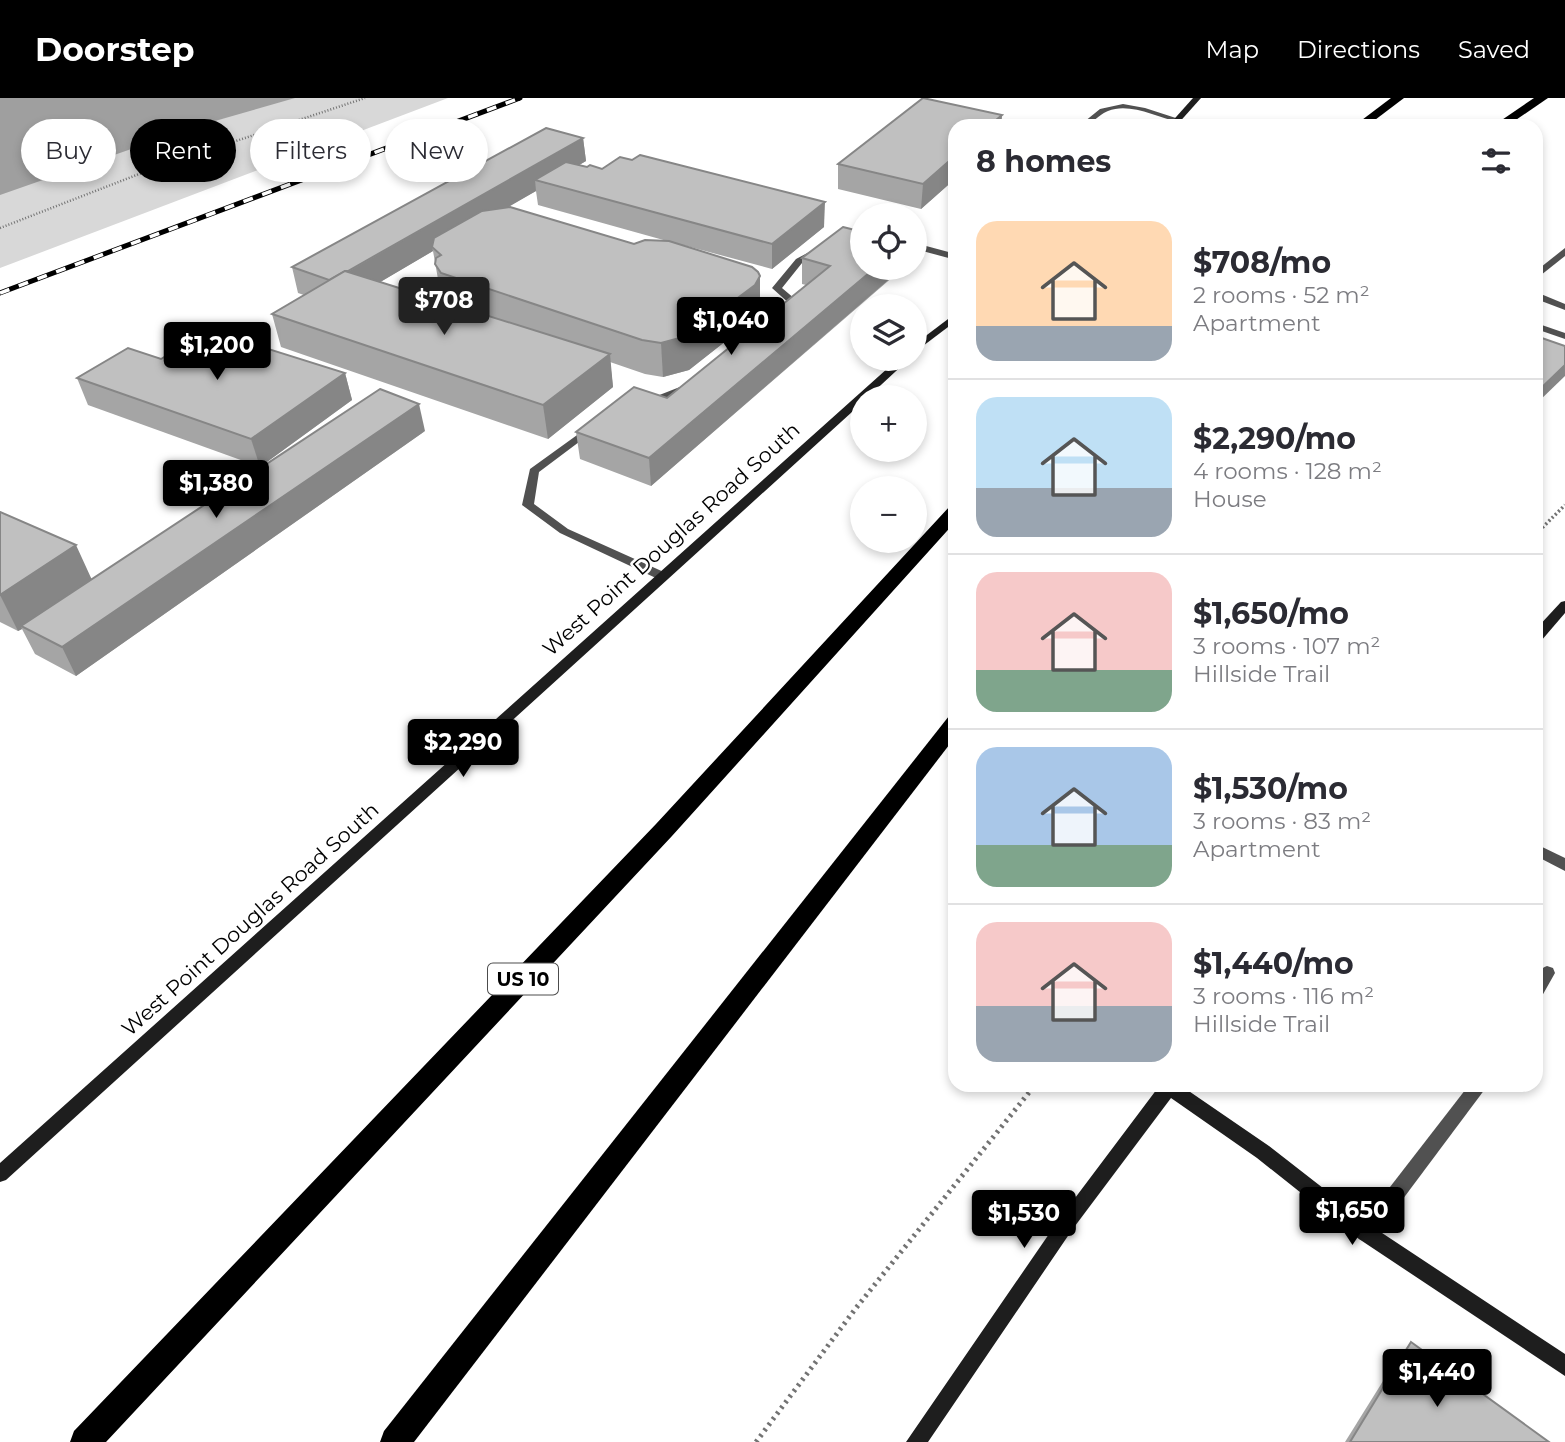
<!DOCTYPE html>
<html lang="en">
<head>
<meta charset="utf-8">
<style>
	:root { --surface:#fff; --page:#f7f7f7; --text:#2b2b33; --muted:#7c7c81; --line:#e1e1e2; --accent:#000 }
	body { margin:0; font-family:Montserrat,sans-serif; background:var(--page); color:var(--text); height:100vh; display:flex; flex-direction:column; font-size:26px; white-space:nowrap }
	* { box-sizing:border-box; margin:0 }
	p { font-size:23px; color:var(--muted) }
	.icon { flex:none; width:38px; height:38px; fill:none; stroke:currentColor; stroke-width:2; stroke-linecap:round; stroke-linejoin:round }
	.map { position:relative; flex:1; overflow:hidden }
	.details { position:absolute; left:948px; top:21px; width:595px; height:973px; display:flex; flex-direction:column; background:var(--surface); border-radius:21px; box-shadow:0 4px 10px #0003 }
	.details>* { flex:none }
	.hud { position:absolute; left:21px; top:21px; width:665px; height:63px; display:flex; gap:14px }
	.buttons { position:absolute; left:850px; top:105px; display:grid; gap:14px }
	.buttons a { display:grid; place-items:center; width:77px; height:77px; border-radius:50%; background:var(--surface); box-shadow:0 4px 10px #0003; font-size:35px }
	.price { position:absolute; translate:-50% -60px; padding:0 16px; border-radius:7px; background:var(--accent); color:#fff; font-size:23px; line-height:46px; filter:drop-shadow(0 2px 4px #0008) }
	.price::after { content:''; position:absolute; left:50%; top:42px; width:21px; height:16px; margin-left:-10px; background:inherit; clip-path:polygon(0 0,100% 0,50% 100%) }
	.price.on { background:#222; color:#fff }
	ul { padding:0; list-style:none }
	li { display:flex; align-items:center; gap:21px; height:175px; padding:0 28px }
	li+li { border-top:2px solid var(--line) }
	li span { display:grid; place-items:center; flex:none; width:196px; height:140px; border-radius:21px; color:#555 }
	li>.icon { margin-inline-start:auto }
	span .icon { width:84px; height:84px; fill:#fffc; stroke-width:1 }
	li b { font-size:30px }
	h2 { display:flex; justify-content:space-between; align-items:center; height:84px; padding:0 28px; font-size:30px }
	.chip { padding:0 24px; border-radius:32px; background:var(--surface); box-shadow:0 4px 10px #0003; font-size:24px; line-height:63px }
	.chip.on { background:var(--accent); color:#fff }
	header { display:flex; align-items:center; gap:42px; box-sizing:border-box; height:98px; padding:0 35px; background:var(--accent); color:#fff }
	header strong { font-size:33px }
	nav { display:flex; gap:38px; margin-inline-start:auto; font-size:24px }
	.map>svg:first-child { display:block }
</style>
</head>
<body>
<header>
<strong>Doorstep</strong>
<nav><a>Map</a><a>Directions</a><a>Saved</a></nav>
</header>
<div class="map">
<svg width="1565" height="1344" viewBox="0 0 1565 1344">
	<rect width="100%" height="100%" fill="#fff"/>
	<path fill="#d8d8d8" d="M 0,0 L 448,0 L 0,170 Z"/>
	<path fill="#9f9f9f" d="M 0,0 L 295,0 L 194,29 L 0,97 Z"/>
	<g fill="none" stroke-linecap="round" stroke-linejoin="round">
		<path stroke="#737373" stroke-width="2.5" stroke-dasharray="1 2" stroke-linecap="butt" d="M 0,130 L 152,71 L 365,0"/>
		<path stroke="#737373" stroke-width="3.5" stroke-dasharray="2 2.5" stroke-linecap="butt" d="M 1536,436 L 1565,407"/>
		<path stroke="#737373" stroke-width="5" stroke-dasharray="2.5 4.5" stroke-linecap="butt" d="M 756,1344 L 856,1210 L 1035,987"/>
		<g fill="#515151" fill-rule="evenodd">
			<path d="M 1123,6 L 1145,10 L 1182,22 L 1178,24 C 1157,19 1129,4 1108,13 C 1096,18 1092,28 1079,28 L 1100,11 Z"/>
			<path d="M 915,145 L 956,156 L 956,162 L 915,151 Z"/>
			<path d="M 1565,150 L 1565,158 L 1536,181 L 1536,173 Z"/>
			<path d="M 815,151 L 823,153 L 802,165 L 782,190 L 802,207 L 793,214 L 787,214 L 785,212 L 791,207 L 772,190 L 796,161 Z"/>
			<path d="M 1536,194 L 1565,206 L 1565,212 L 1536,201 Z"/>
			<path d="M 1536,225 L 1565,235 L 1565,241 L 1536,231 Z"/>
			<path d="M 690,285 L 694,286 L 694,290 L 648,307 L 640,307 L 639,305 Z"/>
			<path d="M 591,327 L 596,330 L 595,332 L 539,374 L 534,406 L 568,431 L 666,475 L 668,478 L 666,481 L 658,481 L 560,435 L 522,407 L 530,371 Z"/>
			<path d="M 1536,746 L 1565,760 L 1565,773 L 1536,758 Z"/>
			<path d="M 1547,868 L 1553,870 L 1555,875 L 1542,898 L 1536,900 C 1536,887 1533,873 1547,868 Z"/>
			<path d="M 1469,987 L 1488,987 L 1373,1141 L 1366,1144 L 1359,1141 L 1357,1135 L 1359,1129 Z"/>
		</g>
		<g fill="#1e1e1e" fill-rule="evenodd">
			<path d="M 1193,0 L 1201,0 L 1176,28 L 1168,28 Z"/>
			<path d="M 956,215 L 956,223 L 915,254 L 915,246 Z"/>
			<path d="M 898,261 L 909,261 L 868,299 L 863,299 L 863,304 L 6,1082 L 0,1084 L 0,1065 Z"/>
			<path d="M 1565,503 L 1565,515 L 1541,543 L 1536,544 L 1536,531 L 1561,504 Z"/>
			<path d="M 1160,987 L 1180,987 L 1269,1048 L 1373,1129 L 1565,1256 L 1565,1278 L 1359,1141 L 1257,1060 L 1171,1000 L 1072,1132 L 928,1344 L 906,1344 L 1060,1120 Z"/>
		</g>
		<g fill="#000" fill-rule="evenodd">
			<path d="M 1391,0 L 1404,0 L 1367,28 L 1354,28 Z"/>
			<path d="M 1534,0 L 1548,0 L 1507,28 L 1493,28 Z"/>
			<path d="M 956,407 L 956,423 L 672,738 L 106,1344 L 70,1344 L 74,1333 L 656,726 L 950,408 Z"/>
			<path d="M 956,616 L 956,638 L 414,1344 L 380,1344 L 384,1333 L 949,618 Z"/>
		</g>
		<defs>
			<path id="rail" d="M 0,195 L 520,0"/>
		</defs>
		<use href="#rail" stroke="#000" stroke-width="5"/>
		<use href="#rail" stroke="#fff" stroke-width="3.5" stroke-dasharray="10" stroke-linecap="butt"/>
	</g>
	<g fill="#a5a5a5" fill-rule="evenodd">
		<path d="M 923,0 L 1002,17 L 1001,28 L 956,28 L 956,80 L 921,111 L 838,91 L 838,66 Z"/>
		<path d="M 583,40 L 586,63 L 579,67 L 824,129 L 772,171 L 683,147 L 760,211 L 755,220 L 689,272 L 663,279 L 645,276 L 610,264 L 613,289 L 548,341 L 281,249 L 272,216 L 304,197 L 298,195 L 292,169 ZM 536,93 L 538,107 L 667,143 L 634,146 L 507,109 ZM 433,153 L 441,198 L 445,204 L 380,184 Z"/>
		<path d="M 802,160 L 902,171 L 651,388 L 580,361 L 576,334 L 667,300 L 806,187 L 802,186 Z"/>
		<path d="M 161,261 L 345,275 L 352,302 L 260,369 L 88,307 L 77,280 Z"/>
		<path d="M 425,333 L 76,578 L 35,556 L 22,531 L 18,533 L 0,524 L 0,414 L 92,481 Z"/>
		<path d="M 1411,1244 L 1549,1344 L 1345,1344 L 1393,1267 Z"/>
	</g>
	<g fill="#868686">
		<path d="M 1002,17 L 1001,28 L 989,28 Z"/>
		<path d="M 583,40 L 586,63 L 547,86 L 535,82 L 536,93 L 435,152 L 432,149 L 433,153 L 338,209 L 332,183 Z"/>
		<path d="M 956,57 L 956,80 L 921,111 L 923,86 Z"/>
		<path d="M 825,104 L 824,129 L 772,171 L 772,146 Z"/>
		<path d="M 875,170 L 902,170 L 651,388 L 649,360 Z"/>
		<path d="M 760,178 L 760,211 L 755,220 L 689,272 L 663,279 L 661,245 Z"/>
		<path d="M 610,256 L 613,289 L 548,341 L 543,307 Z"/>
		<path d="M 1565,267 L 1565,278 L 1536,306 L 1536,295 Z"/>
		<path d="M 345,275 L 352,302 L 260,369 L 251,341 Z"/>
		<path d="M 419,306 L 425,333 L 76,578 L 62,549 Z"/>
		<path d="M 76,447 L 92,482 L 21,528 L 22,531 L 18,533 L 0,497 Z"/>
	</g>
	<g fill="#c0c0c0" stroke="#868686" stroke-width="2">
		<path d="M 923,0 L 1002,17 L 989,28 L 956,28 L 956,57 L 923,86 L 838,66 Z"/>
		<path d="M 546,30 L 583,40 L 348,173 L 345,173 L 329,182 L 292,169 Z"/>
		<path d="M 640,57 L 825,104 L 772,146 L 535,82 L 566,64 L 587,69 L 590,67 L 602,71 L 620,59 L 632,62 Z"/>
		<path d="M 510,109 L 634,146 L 645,142 L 669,143 L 752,169 L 758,174 L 760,178 L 755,187 L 687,238 L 661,245 L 642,242 L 441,175 L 435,166 L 436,160 L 441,157 L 432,149 L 434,140 L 482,113 Z"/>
		<path d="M 843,129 L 863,134 L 863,170 L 875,170 L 649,360 L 576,334 L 634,289 L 667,300 L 830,168 L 802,160 Z"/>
		<path d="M 345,173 L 610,256 L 543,307 L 272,216 Z"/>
		<path d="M 208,232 L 345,275 L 251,341 L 77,280 L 128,250 L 161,261 Z"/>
		<path d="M 1536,238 L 1565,248 L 1565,267 L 1536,295 Z"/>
		<path d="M 380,291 L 419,306 L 62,549 L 21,528 Z"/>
		<path d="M 0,414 L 76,447 L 0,497 Z"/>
		<path d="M 1411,1244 L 1549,1344 L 1350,1344 Z"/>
	</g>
	<g text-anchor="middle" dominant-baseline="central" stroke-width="5" stroke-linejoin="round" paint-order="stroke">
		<rect fill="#fff" stroke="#4c4c4c" stroke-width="2" x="488" y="865.5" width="70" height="31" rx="5"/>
		<g font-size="19" font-weight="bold" fill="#000">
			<text x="523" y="881">US 10</text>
		</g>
		<g font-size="21" fill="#000" stroke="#fff">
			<text transform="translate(671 441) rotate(-42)">West Point Douglas Road South</text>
			<text transform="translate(250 821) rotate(-42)">West Point Douglas Road South</text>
		</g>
	</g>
</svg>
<div class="buttons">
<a><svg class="icon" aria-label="locate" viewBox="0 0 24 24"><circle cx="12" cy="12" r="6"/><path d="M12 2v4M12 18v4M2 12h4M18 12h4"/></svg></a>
<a><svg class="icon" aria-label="layers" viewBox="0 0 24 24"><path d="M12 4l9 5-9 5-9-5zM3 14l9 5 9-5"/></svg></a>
<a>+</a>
<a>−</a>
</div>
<b class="price on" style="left:444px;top:239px">$708</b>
<b class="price" style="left:731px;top:259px">$1,040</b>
<b class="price" style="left:217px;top:284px">$1,200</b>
<b class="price" style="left:216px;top:422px">$1,380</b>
<b class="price" style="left:463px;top:681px">$2,290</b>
<b class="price" style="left:1352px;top:1149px">$1,650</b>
<b class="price" style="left:1024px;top:1152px">$1,530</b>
<b class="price" style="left:1437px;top:1311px">$1,440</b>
<div class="hud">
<a class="chip">Buy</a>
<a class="chip on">Rent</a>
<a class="chip">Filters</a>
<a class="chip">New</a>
</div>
<section class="details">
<h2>8 homes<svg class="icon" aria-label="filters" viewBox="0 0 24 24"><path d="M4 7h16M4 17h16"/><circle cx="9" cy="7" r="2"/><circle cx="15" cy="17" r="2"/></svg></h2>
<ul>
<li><span style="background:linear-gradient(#ffd9b3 75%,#9aa5b1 0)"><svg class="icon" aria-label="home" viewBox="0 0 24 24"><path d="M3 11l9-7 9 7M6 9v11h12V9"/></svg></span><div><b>$708/mo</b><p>2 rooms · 52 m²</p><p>Apartment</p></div></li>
<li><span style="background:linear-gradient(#bfe0f5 65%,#9aa5b1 0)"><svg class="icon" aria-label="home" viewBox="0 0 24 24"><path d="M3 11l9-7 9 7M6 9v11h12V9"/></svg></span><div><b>$2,290/mo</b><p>4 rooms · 128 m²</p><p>House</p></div></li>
<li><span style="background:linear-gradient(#f6c9c9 70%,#7fa58c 0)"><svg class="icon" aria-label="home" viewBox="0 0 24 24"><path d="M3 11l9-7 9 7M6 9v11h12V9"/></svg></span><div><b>$1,650/mo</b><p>3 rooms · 107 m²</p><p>Hillside Trail</p></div></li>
<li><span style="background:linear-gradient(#a9c7e8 70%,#7fa58c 0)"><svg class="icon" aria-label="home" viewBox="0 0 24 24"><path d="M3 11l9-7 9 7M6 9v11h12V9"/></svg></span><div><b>$1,530/mo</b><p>3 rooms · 83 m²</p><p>Apartment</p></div></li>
<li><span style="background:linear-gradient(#f6c9c9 60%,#9aa5b1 0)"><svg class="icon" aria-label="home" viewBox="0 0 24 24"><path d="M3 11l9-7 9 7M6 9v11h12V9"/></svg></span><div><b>$1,440/mo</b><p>3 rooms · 116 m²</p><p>Hillside Trail</p></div></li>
</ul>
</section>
</div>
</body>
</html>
